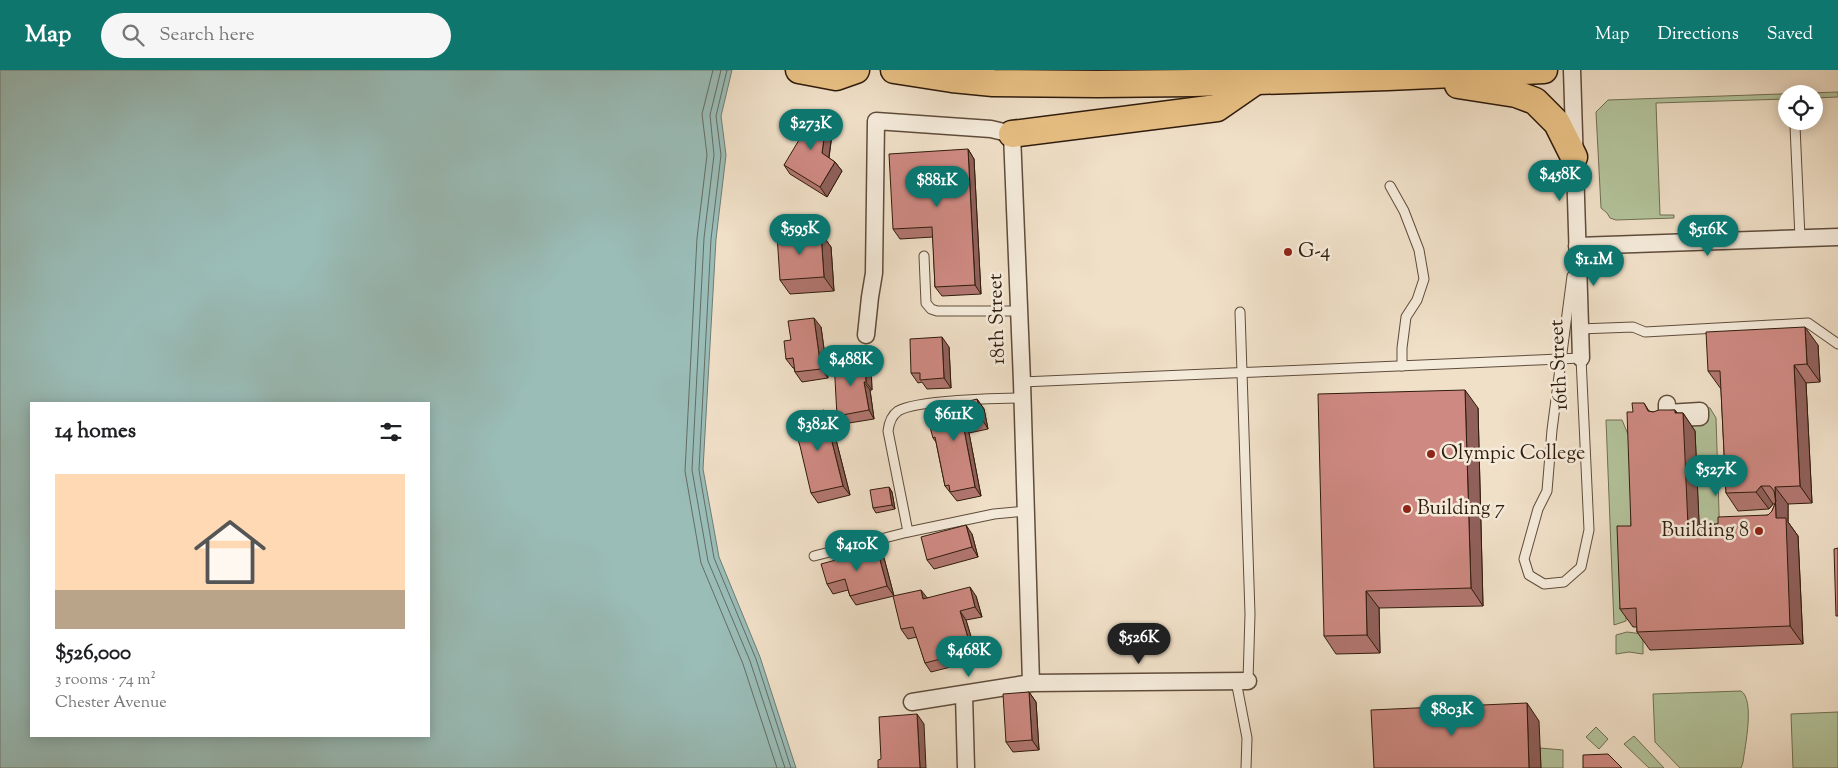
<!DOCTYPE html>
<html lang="en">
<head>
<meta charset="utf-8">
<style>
	:root { --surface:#fff; --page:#f6f6f6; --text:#202124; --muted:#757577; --accent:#0f766e }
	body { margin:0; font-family:"Sorts Mill Goudy",serif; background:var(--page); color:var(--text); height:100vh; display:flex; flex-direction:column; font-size:19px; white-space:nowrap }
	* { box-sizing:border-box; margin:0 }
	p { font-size:16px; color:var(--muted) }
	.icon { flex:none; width:28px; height:28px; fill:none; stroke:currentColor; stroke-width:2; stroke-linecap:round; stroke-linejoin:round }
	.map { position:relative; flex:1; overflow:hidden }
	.panel { position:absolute; left:30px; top:332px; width:400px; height:335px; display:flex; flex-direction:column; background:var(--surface); border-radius:0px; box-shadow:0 2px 12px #0003 }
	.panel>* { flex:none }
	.fabs { position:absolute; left:1778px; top:15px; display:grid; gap:10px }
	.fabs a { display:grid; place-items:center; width:45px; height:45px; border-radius:50%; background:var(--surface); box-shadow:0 2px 12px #0003; font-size:25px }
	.price { position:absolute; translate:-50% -42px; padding:0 11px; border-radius:18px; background:var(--accent); color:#fff; font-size:16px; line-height:32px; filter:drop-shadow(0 1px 2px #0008) }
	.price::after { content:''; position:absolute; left:50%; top:30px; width:15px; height:11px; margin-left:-8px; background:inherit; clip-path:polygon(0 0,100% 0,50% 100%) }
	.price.on { background:#222; color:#fff }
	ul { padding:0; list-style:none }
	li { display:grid; align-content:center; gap:10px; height:265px; padding:0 25px }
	li span { display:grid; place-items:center; height:155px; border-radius:0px; color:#555 }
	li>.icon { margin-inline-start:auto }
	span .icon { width:90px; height:90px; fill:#fffc; stroke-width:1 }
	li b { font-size:21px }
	h2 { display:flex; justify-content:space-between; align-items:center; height:60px; padding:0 25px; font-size:21px }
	header { display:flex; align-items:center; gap:30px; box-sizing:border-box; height:70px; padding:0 25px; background:var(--accent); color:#fff }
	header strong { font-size:24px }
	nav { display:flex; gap:28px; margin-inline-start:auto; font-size:18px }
	.search { width:350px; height:45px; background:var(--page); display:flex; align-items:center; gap:12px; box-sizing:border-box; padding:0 18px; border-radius:28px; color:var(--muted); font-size:19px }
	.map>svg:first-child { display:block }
</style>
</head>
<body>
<header>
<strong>Map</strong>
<div class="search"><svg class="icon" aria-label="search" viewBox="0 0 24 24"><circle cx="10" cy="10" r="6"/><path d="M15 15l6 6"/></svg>Search here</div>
<nav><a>Map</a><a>Directions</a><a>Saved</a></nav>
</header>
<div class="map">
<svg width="1838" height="698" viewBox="0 0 1838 698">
	<rect width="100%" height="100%" fill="#f0e0c8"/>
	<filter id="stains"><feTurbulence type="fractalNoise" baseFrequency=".004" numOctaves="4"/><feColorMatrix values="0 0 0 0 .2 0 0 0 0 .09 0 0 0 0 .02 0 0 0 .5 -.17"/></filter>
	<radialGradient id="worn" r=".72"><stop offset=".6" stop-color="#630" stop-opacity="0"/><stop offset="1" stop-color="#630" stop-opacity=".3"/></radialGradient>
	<g fill="#b3c39b" stroke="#716f54">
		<path d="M 1838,22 L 1838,27 L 1814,28 L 1814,24 L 1786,24 L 1786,29 L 1656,33 L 1660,145 L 1674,145 L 1674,148 L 1616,150 L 1610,148 L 1607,143 L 1601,138 L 1596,42 L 1608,30 Z"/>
		<path d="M 1704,337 L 1710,338 L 1716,348 L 1720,473 L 1700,473 L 1687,349 Z"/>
		<path d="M 1606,350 L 1622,350 L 1630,369 L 1635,459 L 1626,473 L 1626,551 L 1614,555 Z"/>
		<path d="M 1627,562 L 1643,564 L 1643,584 L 1629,582 L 1616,584 L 1616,565 Z"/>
		<path d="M 1741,621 C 1755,630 1745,676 1743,692 L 1741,698 L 1680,698 L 1655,672 L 1653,624 Z"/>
		<path d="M 1838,642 L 1838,698 L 1793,698 L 1791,644 Z"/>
		<path d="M 1596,657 L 1608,669 L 1599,679 L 1586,667 Z"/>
		<path d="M 1634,666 L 1664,698 L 1649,698 L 1624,674 Z"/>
		<path d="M 1540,678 L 1563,680 L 1563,698 L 1541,698 Z"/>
	</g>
	<path fill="#9abdb8" stroke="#6f7c73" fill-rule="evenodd" d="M 0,0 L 732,0 L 721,46 L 726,85 L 716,169 L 703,399 L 719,487 L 760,587 L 796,698 L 0,698 ZM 31,334 L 429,334 L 429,666 L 31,666 Z"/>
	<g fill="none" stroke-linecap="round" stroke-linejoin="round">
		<g stroke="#646c62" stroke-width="1">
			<path d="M 713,0 L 702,44 L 707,85 L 697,168 L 685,401 L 701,493 L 743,594 L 777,698"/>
			<path d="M 721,0 L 710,45 L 714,85 L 704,168 L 692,400 L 708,491 L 750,591 L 785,698"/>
			<path d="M 727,0 L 716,46 L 721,85 L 711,169 L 699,400 L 714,488 L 756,589 L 791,698"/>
		</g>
		<defs>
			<g id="lane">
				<path d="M 1795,56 L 1800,168"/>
				<path d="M 1390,116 L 1404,141 L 1419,180 L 1424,209 L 1417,230 L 1406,247 L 1402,278 L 1402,296"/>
				<path d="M 924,186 L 926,233 L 931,239 L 937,241 L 1019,241"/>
				<path d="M 1240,242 L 1250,544 L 1248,611"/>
				<path d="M 1579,259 L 1633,257 L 1645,262 L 1808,253 L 1838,274"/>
				<path d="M 1022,312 L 1230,303 L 1257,302 L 1537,290 L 1581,288 L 1589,460 L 1581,497 L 1564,512 L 1544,514 L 1529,505 L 1524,489 L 1538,439 L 1547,421 L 1552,360 L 1572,206"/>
				<path d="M 1022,328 C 998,328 916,330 898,341 C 891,346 889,353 888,361 L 908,462 L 994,444 L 1026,441"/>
				<path d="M 814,486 L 908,462"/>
				<path d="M 1236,611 L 1247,668 L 1246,698"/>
			</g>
			<g id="street">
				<path d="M 1572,0 L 1581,288"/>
				<path d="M 1577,176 L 1838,167"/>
				<path d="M 866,265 L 870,227 L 874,203 L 876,51 L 991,59 L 1012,64 L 1022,312 L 1031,613"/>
				<path d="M 1666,349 L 1666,348 L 1700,347 L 1700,341 L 1667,343 L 1667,334"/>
				<path d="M 964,625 L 966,698"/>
				<path d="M 912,632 L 1031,613 L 1248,611"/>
			</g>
			<g id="primary">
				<path d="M 799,0 L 836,7 L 856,0"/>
				<path d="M 894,0 L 952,9 L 993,13 L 1098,14 L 1194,13 L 1388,7 L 1544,0"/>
				<path d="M 1458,15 L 1516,24 L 1535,31 L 1557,53 L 1574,87"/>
				<path d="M 1012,64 L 1217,38 L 1256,11"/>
			</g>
		</defs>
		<use href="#lane" stroke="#5f4c3b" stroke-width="11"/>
		<use href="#street" stroke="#5f4c3b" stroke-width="19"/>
		<use href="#primary" stroke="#2f1b0c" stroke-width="29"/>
		<use href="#lane" stroke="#f5ebdb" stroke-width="9"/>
		<use href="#street" stroke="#f5ebdb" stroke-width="16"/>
		<use href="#primary" stroke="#e8c084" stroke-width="26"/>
	</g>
	<g fill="#b17670" stroke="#2f1b0c">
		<path d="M 827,47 L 833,57 L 829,88 L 835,92 L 842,101 L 827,127 L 790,104 L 784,95 Z"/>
		<path d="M 968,79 L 974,89 L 981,224 L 942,226 L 935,217 L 933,167 L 900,169 L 893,159 Z"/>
		<path d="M 821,163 L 831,177 L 834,221 L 790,224 L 780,210 Z"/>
		<path d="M 821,257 L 828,308 L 802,312 L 795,302 L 794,298 L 793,298 L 786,289 L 791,270 Z"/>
		<path d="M 1818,275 L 1820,312 L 1806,313 L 1812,433 L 1788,434 L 1788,452 L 1798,466 L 1803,574 L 1650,580 L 1637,562 L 1637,557 L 1633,557 L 1620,539 L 1631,456 L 1633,342 L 1644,333 L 1649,341 L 1653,342 L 1675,340 L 1677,343 L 1683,343 L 1695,361 L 1699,455 L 1718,454 L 1768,445 L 1772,441 L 1775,434 L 1773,434 L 1769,439 L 1738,441 L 1726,423 L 1721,319 L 1708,301 Z"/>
		<path d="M 949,277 L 951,318 L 927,319 L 922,312 L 918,313 L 911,303 Z"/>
		<path d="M 865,289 L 871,297 L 872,320 L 870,320 L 874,349 L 843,354 L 837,346 Z"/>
		<path d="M 977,329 L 984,339 L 988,359 L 969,363 L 981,426 L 957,431 L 945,416 L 936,372 L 933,368 Z"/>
		<path d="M 1478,338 L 1483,536 L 1379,538 L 1380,583 L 1336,584 L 1324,566 Z"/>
		<path d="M 831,350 L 850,425 L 818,433 L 811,423 Z"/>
		<path d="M 889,417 L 892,422 L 895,439 L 876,443 L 873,438 Z"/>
		<path d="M 972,464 L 978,487 L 934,499 L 927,490 Z"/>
		<path d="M 877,479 L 884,488 L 894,526 L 856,535 L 850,526 L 848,520 L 833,524 L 827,514 Z"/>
		<path d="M 976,526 L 982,547 L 966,550 L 978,590 L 931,602 L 925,593 L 917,567 L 908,569 L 901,559 L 927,528 Z"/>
		<path d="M 1029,622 L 1036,632 L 1039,680 L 1013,682 L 1006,672 Z"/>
	</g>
	<g fill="#90605b" stroke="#2f1b0c">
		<path d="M 827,47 L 833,57 L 828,93 L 822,83 Z"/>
		<path d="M 968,79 L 974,89 L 981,224 L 975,215 Z"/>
		<path d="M 835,92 L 842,101 L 827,127 L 820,117 Z"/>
		<path d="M 821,163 L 831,177 L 834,221 L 824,207 Z"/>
		<path d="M 814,248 L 821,257 L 828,308 L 821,299 Z"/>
		<path d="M 1805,257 L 1818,275 L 1820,312 L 1807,294 Z"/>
		<path d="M 942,267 L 949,277 L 951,318 L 944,308 Z"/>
		<path d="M 865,289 L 871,297 L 872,320 L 866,312 Z"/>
		<path d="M 1794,295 L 1806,313 L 1812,433 L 1800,416 Z"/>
		<path d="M 864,312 L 870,320 L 874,349 L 869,340 Z"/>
		<path d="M 1465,320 L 1478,338 L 1483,536 L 1471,518 Z"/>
		<path d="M 977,329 L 984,339 L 988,359 L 982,349 Z"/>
		<path d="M 824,340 L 831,350 L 850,425 L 843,416 Z"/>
		<path d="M 1675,340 L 1683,352 L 1683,343 L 1695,361 L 1700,473 L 1688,456 Z"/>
		<path d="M 963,354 L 969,363 L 981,426 L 975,417 Z"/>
		<path d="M 1761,416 L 1773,434 L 1769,439 L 1756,422 Z"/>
		<path d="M 889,417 L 892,422 L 895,439 L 892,435 Z"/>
		<path d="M 1775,417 L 1788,434 L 1788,452 L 1798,466 L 1803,574 L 1790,556 L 1776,448 Z"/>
		<path d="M 966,455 L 972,464 L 978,487 L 972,477 Z"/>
		<path d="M 877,479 L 884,488 L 894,526 L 887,516 Z"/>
		<path d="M 970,517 L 976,526 L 982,547 L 975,537 Z"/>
		<path d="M 921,520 L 928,529 L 923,529 Z"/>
		<path d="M 1366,521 L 1379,538 L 1380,583 L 1367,565 Z"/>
		<path d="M 960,541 L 966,550 L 978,590 L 972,581 Z"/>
		<path d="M 1029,622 L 1036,632 L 1039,680 L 1032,670 Z"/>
		<path d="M 1527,633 L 1539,651 L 1541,698 L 1529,698 Z"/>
		<path d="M 917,644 L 924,654 L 926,698 L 920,698 Z"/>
	</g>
	<g fill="#ce8982" stroke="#2f1b0c">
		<path d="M 803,44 L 827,47 L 822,83 L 835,92 L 820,117 L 784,95 L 799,70 Z"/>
		<path d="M 968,79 L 975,215 L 935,217 L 932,157 L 893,159 L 889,84 Z"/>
		<path d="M 821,163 L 824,207 L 780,210 L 777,165 Z"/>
		<path d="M 814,248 L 821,299 L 795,302 L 793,288 L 786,289 L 784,271 L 791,270 L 788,251 Z"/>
		<path d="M 1805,257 L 1807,294 L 1794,295 L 1800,416 L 1775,417 L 1776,448 L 1786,448 L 1790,556 L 1637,562 L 1636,538 L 1620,539 L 1617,456 L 1631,456 L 1627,342 L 1633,342 L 1632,333 L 1644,333 L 1648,341 L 1653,342 L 1659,340 L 1675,340 L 1675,343 L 1683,343 L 1688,456 L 1718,454 L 1718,447 L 1768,445 L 1772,441 L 1776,431 L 1774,421 L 1770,416 L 1761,416 L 1756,422 L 1726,423 L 1720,301 L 1708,301 L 1706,262 Z"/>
		<path d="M 942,267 L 944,308 L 920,310 L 920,303 L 911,303 L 910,269 Z"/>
		<path d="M 865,289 L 866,312 L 864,312 L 869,340 L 837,346 L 834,291 Z"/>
		<path d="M 1465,320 L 1471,518 L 1366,521 L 1367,565 L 1324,566 L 1318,324 Z"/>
		<path d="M 977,329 L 982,349 L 963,354 L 975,417 L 950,422 L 949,415 L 945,416 L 935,367 L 933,368 L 926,342 Z"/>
		<path d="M 824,340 L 843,416 L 811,423 L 800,376 L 791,349 Z"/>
		<path d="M 889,417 L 892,435 L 873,438 L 870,420 Z"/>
		<path d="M 966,455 L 972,477 L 927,490 L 921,467 Z"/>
		<path d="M 1838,478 L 1838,546 L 1836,546 L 1834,479 Z"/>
		<path d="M 877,479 L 887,516 L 850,526 L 845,509 L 827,514 L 821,494 Z"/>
		<path d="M 970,517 L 975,537 L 960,541 L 972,581 L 925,593 L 913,557 L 901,559 L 893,526 L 921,520 L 923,529 Z"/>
		<path d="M 1029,622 L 1032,670 L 1006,672 L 1003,624 Z"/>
		<path d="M 1527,633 L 1529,698 L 1374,698 L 1371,640 Z"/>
		<path d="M 917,644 L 920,698 L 878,698 L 878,690 L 881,689 L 879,647 Z"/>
		<path d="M 1608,684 L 1622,698 L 1583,698 L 1583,685 Z"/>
	</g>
	<g fill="#8f2418" stroke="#f5ebdb" stroke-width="2">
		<circle cx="1288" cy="182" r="5"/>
		<circle cx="1431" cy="384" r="5"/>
		<circle cx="1407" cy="439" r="5"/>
		<circle cx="1759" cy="461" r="5"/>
	</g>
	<g text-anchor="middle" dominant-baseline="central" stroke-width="5" stroke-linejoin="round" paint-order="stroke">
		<g font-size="20" fill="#2f1b0c" stroke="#f5ebdb" text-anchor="start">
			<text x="1298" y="182">G-4</text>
			<text x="1441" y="384">Olympic College</text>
			<text x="1417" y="439">Building 7</text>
			<text x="1749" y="461" text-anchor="end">Building 8</text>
		</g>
		<g font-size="20" fill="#2f1b0c" stroke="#f5ebdb">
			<text transform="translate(998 249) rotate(-92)">18th Street</text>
			<text transform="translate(1560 295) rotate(-93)">16th Street</text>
		</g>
	</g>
	<rect width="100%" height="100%" filter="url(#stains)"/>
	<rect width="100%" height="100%" fill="url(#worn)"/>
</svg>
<div class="fabs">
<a><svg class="icon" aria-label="locate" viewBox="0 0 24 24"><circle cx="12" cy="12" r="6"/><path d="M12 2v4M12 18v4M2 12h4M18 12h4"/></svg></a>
</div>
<b class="price" style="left:811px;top:81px">$273K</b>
<b class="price" style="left:1560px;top:132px">$458K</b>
<b class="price" style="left:937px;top:138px">$881K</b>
<b class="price" style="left:800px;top:186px">$595K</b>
<b class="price" style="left:1708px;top:187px">$516K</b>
<b class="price" style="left:1594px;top:217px">$1.1M</b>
<b class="price" style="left:851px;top:317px">$488K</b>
<b class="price" style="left:954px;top:372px">$611K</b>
<b class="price" style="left:818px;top:382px">$382K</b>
<b class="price" style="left:1716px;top:427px">$527K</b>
<b class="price" style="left:857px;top:502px">$410K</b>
<b class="price on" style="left:1139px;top:595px">$526K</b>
<b class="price" style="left:969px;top:608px">$468K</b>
<b class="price" style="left:1452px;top:667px">$803K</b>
<section class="panel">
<h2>14 homes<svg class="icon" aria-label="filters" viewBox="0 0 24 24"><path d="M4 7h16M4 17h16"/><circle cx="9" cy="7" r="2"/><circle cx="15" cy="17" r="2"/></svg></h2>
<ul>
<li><span style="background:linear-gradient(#ffd9b3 75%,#b9a48a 0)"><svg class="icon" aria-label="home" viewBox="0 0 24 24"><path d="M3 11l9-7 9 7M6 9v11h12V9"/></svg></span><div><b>$526,000</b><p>3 rooms · 74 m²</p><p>Chester Avenue</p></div></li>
</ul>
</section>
</div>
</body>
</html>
